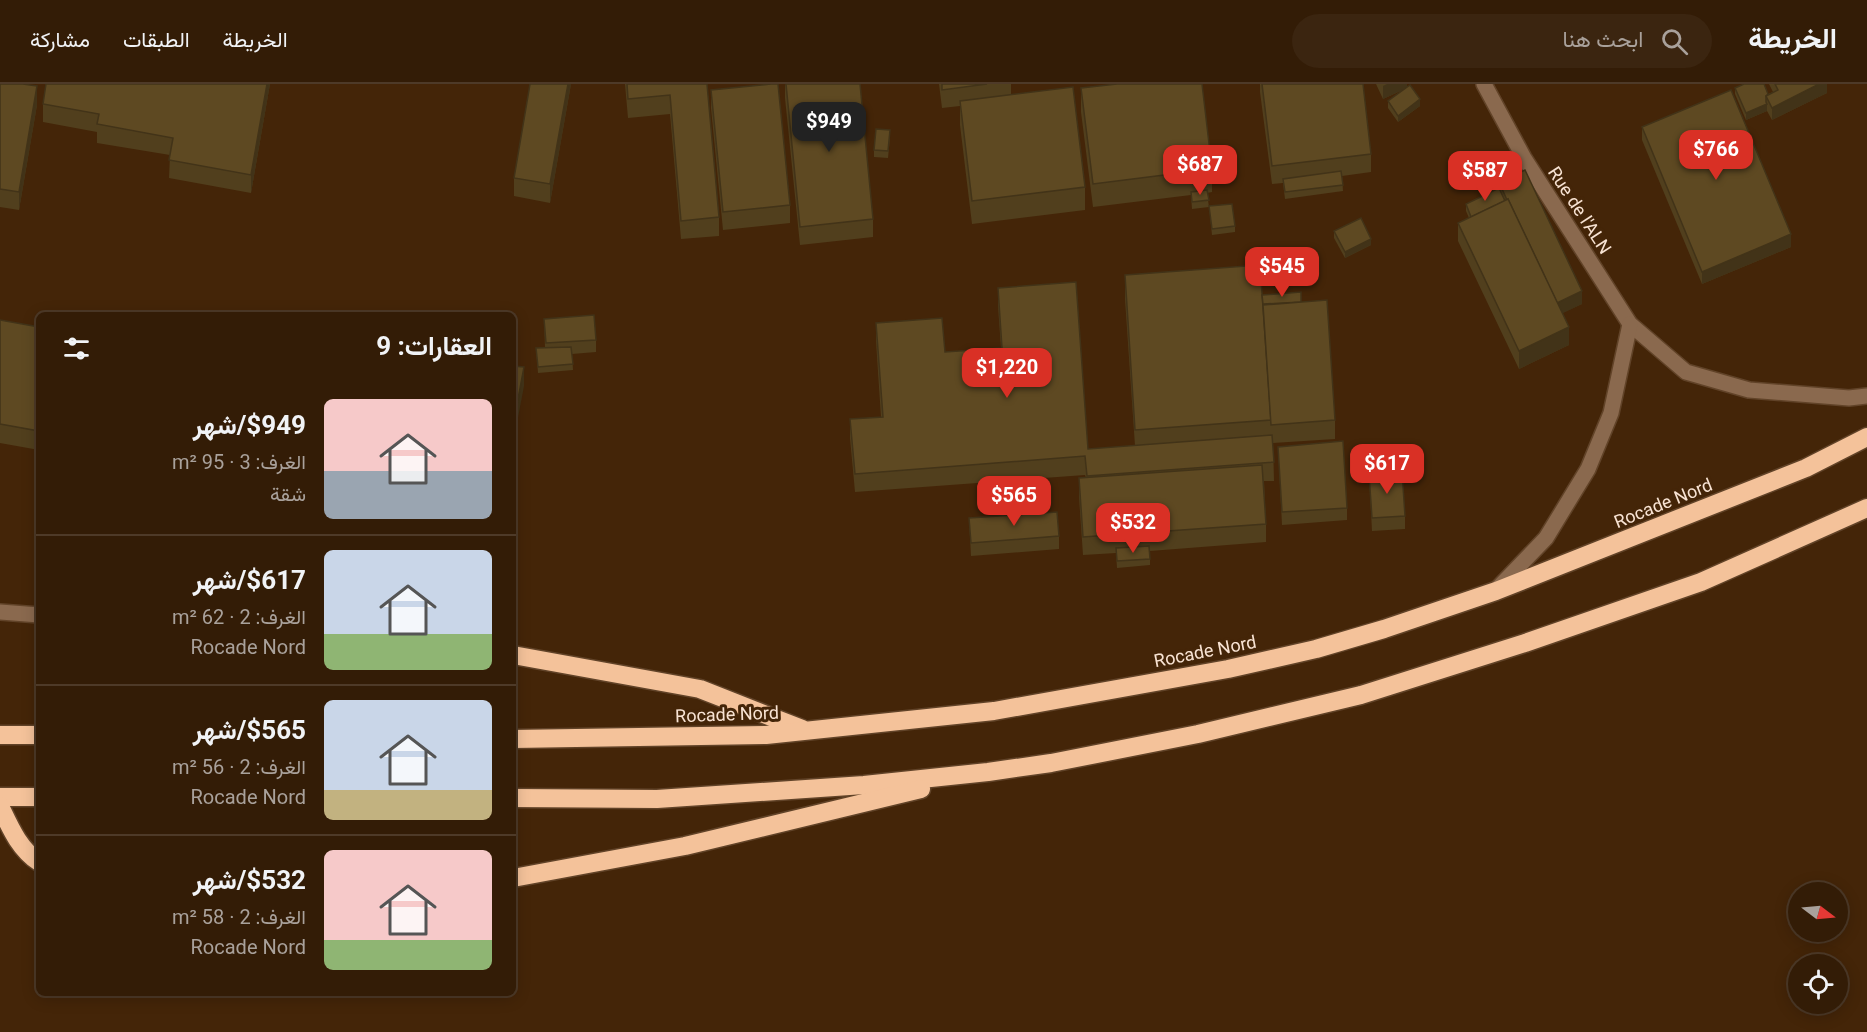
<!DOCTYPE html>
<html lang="ar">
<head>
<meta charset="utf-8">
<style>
	:root { --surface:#331c06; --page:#3b2510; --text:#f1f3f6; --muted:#a9a19b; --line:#4e3a28; --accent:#d93025 }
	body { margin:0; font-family:Roboto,Vazirmatn,sans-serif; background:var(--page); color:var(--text); direction:rtl; height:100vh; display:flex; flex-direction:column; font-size:22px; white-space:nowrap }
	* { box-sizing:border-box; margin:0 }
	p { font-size:20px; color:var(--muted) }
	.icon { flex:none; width:33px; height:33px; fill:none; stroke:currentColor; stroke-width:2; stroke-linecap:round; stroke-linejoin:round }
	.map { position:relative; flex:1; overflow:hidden; direction:ltr }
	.sheet { position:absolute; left:36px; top:228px; width:480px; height:684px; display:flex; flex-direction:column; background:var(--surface); border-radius:9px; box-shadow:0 3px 15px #0003,0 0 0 2px var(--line); direction:rtl }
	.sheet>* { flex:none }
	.needle { width:39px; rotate:106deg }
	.fabs { position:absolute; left:1788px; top:798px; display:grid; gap:12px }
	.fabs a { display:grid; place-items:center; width:60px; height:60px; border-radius:50%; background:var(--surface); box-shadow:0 3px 15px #0003,0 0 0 2px var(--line); font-size:30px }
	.price { position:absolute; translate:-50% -51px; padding:0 14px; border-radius:12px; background:var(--accent); color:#fff; font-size:20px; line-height:39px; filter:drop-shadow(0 2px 3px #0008) }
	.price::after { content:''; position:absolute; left:50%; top:36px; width:18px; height:14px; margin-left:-9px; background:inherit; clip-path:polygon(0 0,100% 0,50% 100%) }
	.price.selected { background:#222; color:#fff }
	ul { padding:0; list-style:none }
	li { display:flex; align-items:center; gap:18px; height:150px; padding:0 24px }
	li+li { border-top:2px solid var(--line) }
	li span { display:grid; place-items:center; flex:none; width:168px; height:120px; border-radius:9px; color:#555 }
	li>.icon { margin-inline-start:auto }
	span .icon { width:72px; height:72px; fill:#fffc; stroke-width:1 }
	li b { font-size:26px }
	h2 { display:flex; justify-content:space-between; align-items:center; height:72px; padding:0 24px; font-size:26px }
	header { display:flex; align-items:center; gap:36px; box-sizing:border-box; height:84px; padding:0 30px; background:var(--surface); border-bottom:2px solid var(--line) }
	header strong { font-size:28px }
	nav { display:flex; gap:33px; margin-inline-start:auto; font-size:21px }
	.search { width:420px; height:54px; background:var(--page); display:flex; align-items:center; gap:15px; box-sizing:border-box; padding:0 21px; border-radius:33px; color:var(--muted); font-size:22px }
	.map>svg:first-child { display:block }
</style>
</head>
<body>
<header>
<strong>الخريطة</strong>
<div class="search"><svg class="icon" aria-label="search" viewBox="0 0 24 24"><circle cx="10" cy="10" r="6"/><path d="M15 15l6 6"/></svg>ابحث هنا</div>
<nav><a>الخريطة</a><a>الطبقات</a><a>مشاركة</a></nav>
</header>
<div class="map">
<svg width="1867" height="948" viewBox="0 0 1867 948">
	<rect width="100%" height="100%" fill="#442508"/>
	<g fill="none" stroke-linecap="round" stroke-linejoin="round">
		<defs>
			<g id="minor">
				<path d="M 1484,0 L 1524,74 L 1630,240 L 1686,288 L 1749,306 L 1849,314 L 1867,312"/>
				<path d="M 1497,505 L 1546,454 L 1588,385 L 1611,329 L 1630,240"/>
				<path d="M 0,528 L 39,531"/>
			</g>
			<g id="highway">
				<path d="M 513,571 L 700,605 L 802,645"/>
				<path d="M 0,651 L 39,651"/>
				<path d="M 513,655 L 766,651 L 994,627 L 1228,585 L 1316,565 L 1384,545 L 1496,507 L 1806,384 L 1867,353"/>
				<path d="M 0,713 L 39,713"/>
				<path d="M 513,714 L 657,715 L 864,701 L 988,688 L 1051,679 L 1198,650 L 1361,611 L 1525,559 L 1701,498 L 1867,424"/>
				<path d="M 0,722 C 10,743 19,765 39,778"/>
				<path d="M 513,794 L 685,762 L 921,705"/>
			</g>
		</defs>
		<use href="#minor" stroke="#614328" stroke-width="18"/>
		<use href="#highway" stroke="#614328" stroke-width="21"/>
		<use href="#minor" stroke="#8a694e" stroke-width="15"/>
		<use href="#highway" stroke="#f4c29a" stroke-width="18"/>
	</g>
	<g fill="#513f1d">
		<path d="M 0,0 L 37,21 L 19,126 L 0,123 Z"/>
		<path d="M 270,0 L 251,109 L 169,94 L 170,71 L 97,59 L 97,48 L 43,38 L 43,20 Z"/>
		<path d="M 571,0 L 550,119 L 514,112 L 514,94 Z"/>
		<path d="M 625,0 L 707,0 L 719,133 L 719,152 L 681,155 L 670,30 L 628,34 Z"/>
		<path d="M 785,0 L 873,135 L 873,153 L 800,161 L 785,14 Z"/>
		<path d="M 939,0 L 1011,0 L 1011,11 L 1085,103 L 1085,126 L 972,140 L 960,41 L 960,22 L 942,24 Z"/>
		<path d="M 1260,0 L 1363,0 L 1371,70 L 1371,88 L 1342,92 L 1343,107 L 1285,115 L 1283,99 L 1272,100 L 1260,8 Z"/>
		<path d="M 1376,0 L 1407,0 L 1407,3 L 1420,22 L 1398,38 L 1388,24 L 1388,17 L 1405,5 L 1383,15 Z"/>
		<path d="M 1769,0 L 1827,0 L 1827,9 L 1772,36 L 1767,27 L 1746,36 L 1735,10 L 1735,4 L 1768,10 L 1773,8 Z"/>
		<path d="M 1081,4 L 1212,85 L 1212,108 L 1207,109 L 1209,123 L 1192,125 L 1191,111 L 1093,123 L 1081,28 Z"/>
		<path d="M 711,6 L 790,121 L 790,139 L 723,146 L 711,24 Z"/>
		<path d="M 1642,43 L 1791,163 L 1702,200 L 1642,56 Z"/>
		<path d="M 890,53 L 888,74 L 874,73 L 874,66 Z"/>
		<path d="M 1499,98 L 1582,220 L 1562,229 L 1569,261 L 1519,285 L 1458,157 L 1458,139 L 1469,134 L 1466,127 L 1466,120 L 1499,104 Z"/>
		<path d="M 1209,122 L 1235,142 L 1235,148 L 1212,151 Z"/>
		<path d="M 1334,147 L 1371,161 L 1345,174 L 1334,154 Z"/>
		<path d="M 1125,191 L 1262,211 L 1301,218 L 1335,336 L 1335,355 L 1273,359 L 1274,397 L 1264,397 L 1266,440 L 1266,458 L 1150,467 L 1150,481 L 1117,484 L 1116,469 L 1083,471 L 1079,413 L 1079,394 L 1086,394 L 1085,391 L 855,408 L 850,354 L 850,335 L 881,333 L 876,257 L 876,239 L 945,268 L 1001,264 L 998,222 L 998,204 L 1088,365 L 1135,362 L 1125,215 Z"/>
		<path d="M 544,235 L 596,256 L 596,268 L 572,270 L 573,286 L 538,289 L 536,264 L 545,264 Z"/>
		<path d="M 0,236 L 39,243 L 39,366 L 0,359 Z"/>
		<path d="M 1278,363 L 1347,424 L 1347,436 L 1282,441 Z"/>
		<path d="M 1369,390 L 1405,432 L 1405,445 L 1372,447 Z"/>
		<path d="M 969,434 L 1059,452 L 1059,465 L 971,472 Z"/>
	</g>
	<g fill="#423318">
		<path d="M 267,0 L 270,0 L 251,109 L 251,91 Z"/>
		<path d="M 568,0 L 571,0 L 550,119 L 550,100 Z"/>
		<path d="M 1387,0 L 1407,0 L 1407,4 L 1383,15 L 1383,2 Z"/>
		<path d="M 1819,0 L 1827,0 L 1827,9 L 1772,36 L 1772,24 Z"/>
		<path d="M 37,2 L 37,21 L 19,126 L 19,108 Z"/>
		<path d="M 1420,15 L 1420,22 L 1398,38 L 1398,32 Z"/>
		<path d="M 1767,20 L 1767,27 L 1746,36 L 1746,29 Z"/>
		<path d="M 1791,150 L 1791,163 L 1702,200 L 1702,188 Z"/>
		<path d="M 1371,155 L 1371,161 L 1345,174 L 1345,168 Z"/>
		<path d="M 1582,207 L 1582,220 L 1555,233 L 1555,220 Z"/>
		<path d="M 1569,243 L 1569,261 L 1519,285 L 1519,267 Z"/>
		<path d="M 524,283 L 524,302 L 513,360 L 513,342 Z"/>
	</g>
	<g fill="#5e4922" stroke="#423318" stroke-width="1.5">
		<path d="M 0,0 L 23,0 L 37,2 L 19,108 L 0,105 Z"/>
		<path d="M 46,0 L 267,0 L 251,91 L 169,76 L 173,54 L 97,40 L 99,30 L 43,20 Z"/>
		<path d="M 530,0 L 568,0 L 550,100 L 514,94 Z"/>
		<path d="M 627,0 L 707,0 L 719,133 L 681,137 L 670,11 L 628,15 Z"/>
		<path d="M 771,0 L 778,0 L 790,121 L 723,128 L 711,6 Z"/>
		<path d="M 786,0 L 860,0 L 873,135 L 800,143 Z"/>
		<path d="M 942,0 L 987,0 L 942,6 Z"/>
		<path d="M 1117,0 L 1202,0 L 1212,85 L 1093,100 L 1081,4 Z"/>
		<path d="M 1262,0 L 1363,0 L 1371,70 L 1272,82 Z"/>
		<path d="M 1744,0 L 1764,0 L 1768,10 L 1766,12 L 1766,18 L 1767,20 L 1746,29 L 1735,4 Z"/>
		<path d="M 1775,0 L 1819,0 L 1772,24 L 1766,12 L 1778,6 Z"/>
		<path d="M 1410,1 L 1420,15 L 1398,32 L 1388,17 Z"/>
		<path d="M 1073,3 L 1085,103 L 972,117 L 960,17 Z"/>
		<path d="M 1731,6 L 1791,150 L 1702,188 L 1642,43 Z"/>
		<path d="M 876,45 L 890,46 L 888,67 L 874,66 Z"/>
		<path d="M 1525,86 L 1582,207 L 1557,219 L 1508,115 L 1507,116 L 1499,98 Z"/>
		<path d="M 1341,87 L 1343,101 L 1285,108 L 1283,95 Z"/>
		<path d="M 1499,104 L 1505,117 L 1471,133 L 1466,120 Z"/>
		<path d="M 1207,106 L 1209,116 L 1192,118 L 1191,108 Z"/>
		<path d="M 1508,115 L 1569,243 L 1519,267 L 1458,139 Z"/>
		<path d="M 1232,120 L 1235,142 L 1212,145 L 1209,122 Z"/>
		<path d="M 1361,134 L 1371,155 L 1345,168 L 1334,147 Z"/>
		<path d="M 1260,181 L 1271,336 L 1135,346 L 1125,191 Z"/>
		<path d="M 1076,198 L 1088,365 L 1272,351 L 1274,378 L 1087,392 L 1085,372 L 855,390 L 850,335 L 883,333 L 876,239 L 942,234 L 945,268 L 1002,264 L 998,204 Z"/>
		<path d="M 1301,208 L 1301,218 L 1263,220 L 1262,211 Z"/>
		<path d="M 1327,216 L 1335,336 L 1271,341 L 1263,221 Z"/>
		<path d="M 594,231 L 596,256 L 546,259 L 544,235 Z"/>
		<path d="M 0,236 L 39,243 L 39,347 L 0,340 Z"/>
		<path d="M 571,263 L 573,280 L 538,283 L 536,264 Z"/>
		<path d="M 513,282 L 524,283 L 513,342 Z"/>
		<path d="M 1343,357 L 1347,424 L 1282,428 L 1278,363 Z"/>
		<path d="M 1262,381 L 1266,440 L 1083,453 L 1079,394 Z"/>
		<path d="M 1402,387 L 1405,432 L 1372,434 L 1369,390 Z"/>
		<path d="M 1057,428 L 1059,452 L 971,459 L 969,434 Z"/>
		<path d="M 1149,462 L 1150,475 L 1117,477 L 1116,464 Z"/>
	</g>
	<g text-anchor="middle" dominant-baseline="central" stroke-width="6" stroke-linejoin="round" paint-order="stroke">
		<g font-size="18" fill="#f8e3d3" stroke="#442508">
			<text transform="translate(1580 126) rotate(57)">Rue de l'ALN</text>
			<text transform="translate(1663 419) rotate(-22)">Rocade Nord</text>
			<text transform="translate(1205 567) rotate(-11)">Rocade Nord</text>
			<text transform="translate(727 630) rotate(-2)">Rocade Nord</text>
		</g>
	</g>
</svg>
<div class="fabs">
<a><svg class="needle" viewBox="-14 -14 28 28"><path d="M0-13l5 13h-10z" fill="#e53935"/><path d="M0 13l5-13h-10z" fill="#a9a19b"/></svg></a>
<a><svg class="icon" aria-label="locate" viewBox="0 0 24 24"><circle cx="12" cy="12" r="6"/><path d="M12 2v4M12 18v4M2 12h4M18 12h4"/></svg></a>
</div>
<b class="price selected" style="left:829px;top:69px">$949</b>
<b class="price" style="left:1716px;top:97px">$766</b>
<b class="price" style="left:1200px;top:112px">$687</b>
<b class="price" style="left:1485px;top:118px">$587</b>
<b class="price" style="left:1282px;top:214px">$545</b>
<b class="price" style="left:1007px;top:315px">$1,220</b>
<b class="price" style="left:1387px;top:411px">$617</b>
<b class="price" style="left:1014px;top:443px">$565</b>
<b class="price" style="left:1133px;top:470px">$532</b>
<section class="sheet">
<h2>العقارات: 9<svg class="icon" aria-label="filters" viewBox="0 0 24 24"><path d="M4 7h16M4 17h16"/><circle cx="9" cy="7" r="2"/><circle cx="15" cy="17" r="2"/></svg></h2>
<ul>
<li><span style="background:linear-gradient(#f6c9c9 60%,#9aa5b1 0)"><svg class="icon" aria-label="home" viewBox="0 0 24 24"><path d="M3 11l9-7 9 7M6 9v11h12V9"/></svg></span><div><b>$949/شهر</b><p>الغرف: 3 · 95 m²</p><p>شقة</p></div></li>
<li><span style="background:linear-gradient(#c9d6e8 70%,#8fb573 0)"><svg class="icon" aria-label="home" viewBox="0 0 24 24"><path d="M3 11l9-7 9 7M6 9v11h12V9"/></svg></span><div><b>$617/شهر</b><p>الغرف: 2 · 62 m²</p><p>Rocade Nord</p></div></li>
<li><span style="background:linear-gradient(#c9d6e8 75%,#c2b280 0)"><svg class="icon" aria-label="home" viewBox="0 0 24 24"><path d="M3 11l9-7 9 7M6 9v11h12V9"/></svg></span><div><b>$565/شهر</b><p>الغرف: 2 · 56 m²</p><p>Rocade Nord</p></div></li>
<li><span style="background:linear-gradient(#f6c9c9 75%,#8fb573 0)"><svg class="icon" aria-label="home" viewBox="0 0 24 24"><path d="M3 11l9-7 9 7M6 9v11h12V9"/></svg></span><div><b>$532/شهر</b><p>الغرف: 2 · 58 m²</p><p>Rocade Nord</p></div></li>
</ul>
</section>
</div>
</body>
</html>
